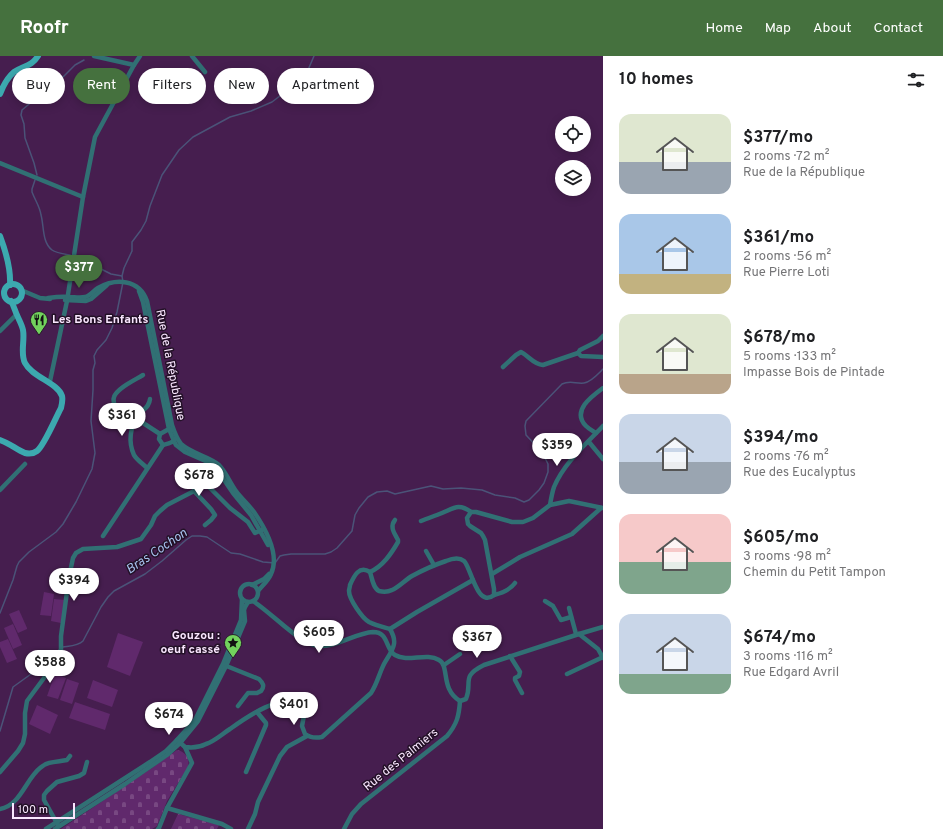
<!DOCTYPE html>
<html lang="en">
<head>
<meta charset="utf-8">
<style>
	:root { --surface:#fff; --page:#f6f6f6; --text:#202124; --muted:#757577; --accent:#45713e }
	body { margin:0; font-family:Overpass,sans-serif; background:var(--page); color:var(--text); height:100vh; display:flex; flex-direction:column; font-size:15px; white-space:nowrap }
	* { box-sizing:border-box; margin:0 }
	p { font-size:13px; color:var(--muted) }
	.icon { flex:none; width:22px; height:22px; fill:none; stroke:currentColor; stroke-width:2; stroke-linecap:round; stroke-linejoin:round }
	.map { position:relative; flex:1; overflow:hidden }
	.sheet { display:flex; flex-direction:column; background:var(--surface); width:340px }
	.sheet>* { flex:none }
	.guide { position:absolute; left:12px; top:12px; width:380px; height:36px; display:flex; gap:8px }
	.buttons { position:absolute; left:555px; top:60px; display:grid; gap:8px }
	.buttons a { display:grid; place-items:center; width:36px; height:36px; border-radius:50%; background:var(--surface); box-shadow:0 2px 10px #0003; font-size:20px }
	.scale { position:absolute; left:12px; bottom:10px; width:63px; box-sizing:border-box; padding-left:4px; border:2px solid #fae7ff; border-top:0; font-size:11px; line-height:14px; white-space:nowrap; color:#fae7ff; -webkit-text-stroke:3px #231127; paint-order:stroke }
	.price { position:absolute; translate:-50% -34px; padding:0 9px; border-radius:14px; background:#fff; color:#222; font-size:13px; line-height:26px; filter:drop-shadow(0 1px 2px #0008) }
	.price::after { content:''; position:absolute; left:50%; top:24px; width:12px; height:9px; margin-left:-6px; background:inherit; clip-path:polygon(0 0,100% 0,50% 100%) }
	.price.on { background:var(--accent); color:#fff }
	ul { padding:0; list-style:none }
	li { display:flex; align-items:center; gap:12px; height:100px; padding:0 16px }
	li span { display:grid; place-items:center; flex:none; width:112px; height:80px; border-radius:12px; color:#555 }
	li>.icon { margin-inline-start:auto }
	span .icon { width:48px; height:48px; fill:#fffc; stroke-width:1 }
	li b { font-size:17px }
	h2 { display:flex; justify-content:space-between; align-items:center; height:48px; padding:0 16px; font-size:17px }
	.pill { padding:0 14px; border-radius:18px; background:var(--surface); box-shadow:0 2px 10px #0003; font-size:14px; line-height:36px }
	.pill.on { background:var(--accent); color:#fff }
	header { display:flex; align-items:center; gap:24px; box-sizing:border-box; height:56px; padding:0 20px; background:var(--accent); color:#fff }
	header strong { font-size:19px }
	nav { display:flex; gap:22px; margin-inline-start:auto; font-size:14px }
	main { display:flex; flex:1; min-height:0 }
	.map>svg:first-child { display:block }
</style>
</head>
<body>
<header>
<strong>Roofr</strong>
<nav><a>Home</a><a>Map</a><a>About</a><a>Contact</a></nav>
</header>
<main>
<div class="map">
<svg width="603" height="773" viewBox="0 0 603 773">
	<defs>
		<pattern id="cemetery-stones" width="16" height="16" patternUnits="userSpaceOnUse"><rect width="16" height="16" fill="#60296c"/><path d="M2 7V4a2 2 0 0 1 4 0v3zM10 15v-3a2 2 0 0 1 4 0v3z" fill="#784882"/></pattern>
	</defs>
	<rect width="100%" height="100%" fill="#461e4f"/>
	<g fill="url(#cemetery-stones)">
		<path d="M 177,694 C 186,696 190,703 188,711 L 167,745 L 157,770 L 152,773 L 61,773 L 152,712 Z"/>
		<path d="M 178,758 L 219,769 L 217,773 L 171,773 Z"/>
	</g>
	<g fill="#60296c">
		<path d="M 44,536 L 54,538 L 51,560 L 40,559 Z"/>
		<path d="M 54,543 L 65,544 L 61,567 L 51,565 Z"/>
		<path d="M 19,554 L 27,572 L 27,573 L 18,577 L 9,558 Z"/>
		<path d="M 13,568 L 22,589 L 13,593 L 4,572 Z"/>
		<path d="M 118,577 L 143,586 L 130,620 L 107,611 Z"/>
		<path d="M 8,583 L 17,603 L 7,607 L 0,591 L 0,586 Z"/>
		<path d="M 55,618 L 66,622 L 58,643 L 47,640 Z"/>
		<path d="M 67,623 L 79,627 L 72,648 L 60,644 Z"/>
		<path d="M 93,624 L 118,634 L 112,651 L 87,642 Z"/>
		<path d="M 75,646 L 110,658 L 105,674 L 69,662 Z"/>
		<path d="M 37,649 L 58,659 L 50,678 L 29,668 Z"/>
	</g>
	<g fill="none" stroke-linecap="round" stroke-linejoin="round">
		<g stroke="#4b5378" stroke-width="1.5">
			<path d="M 42,35 L 49,28 L 62,22 L 75,9 L 84,4"/>
			<path d="M 37,119 L 34,107 L 25,82 L 24,68 L 21,59 L 22,54 L 40,39"/>
			<path d="M 35,124 L 32,133 L 32,136 C 35,144 40,151 41,159 C 44,169 42,187 52,194 C 56,197 64,198 70,199"/>
			<path d="M 79,202 L 111,218 L 122,220"/>
			<path d="M 0,557 L 13,524 L 17,510 L 19,506 L 29,496 L 56,476 L 63,468 L 76,446 L 92,413 L 95,397 L 91,365 L 93,334 L 93,314 L 95,307 L 94,300 L 97,294 L 106,284 L 112,272 L 117,256 L 123,226 L 122,220 L 124,212 L 132,195 L 132,186 L 141,174 L 146,165 L 150,150 L 162,119 L 179,94 L 193,81 L 230,61 L 251,55 L 272,46 L 285,36 L 296,29 L 305,21 L 314,0"/>
			<path d="M 63,591 C 69,590 78,590 83,585 L 101,551 L 108,541 L 114,535 L 145,518 L 162,505 L 186,484 L 192,480 L 200,480 L 207,481 L 231,497 L 240,498 L 263,506 L 275,507 L 280,500 L 284,499 L 291,498 L 325,498 L 331,496 L 337,492 L 352,475 L 355,459 L 359,452 L 368,441 L 377,436 L 387,435 L 395,438 L 431,430 L 443,433 L 461,432 L 482,434 L 495,439 L 515,442 L 524,446 L 529,444 L 539,434 L 544,427 L 548,416 L 548,408 L 542,396 L 526,379 L 525,370 L 526,365 L 562,328 C 570,324 576,328 584,327 C 591,326 598,318 603,313"/>
			<path d="M 0,675 L 13,631 L 38,613 L 60,593"/>
		</g>
		<g stroke="#317074" stroke-width="4.5">
			<path d="M 94,0 L 134,9 L 140,0"/>
			<path d="M 192,0 L 205,16"/>
			<path d="M 0,107 L 83,141"/>
			<path d="M 21,234 L 40,242 L 50,243"/>
			<path d="M 139,235 L 143,246 L 169,373 L 174,385 L 176,389 L 185,396 L 210,407 L 216,412 L 233,437 L 251,459 L 268,489"/>
			<path d="M 48,242 C 55,241 62,240 69,241 C 74,241 80,242 85,241 C 90,240 93,235 98,232 C 116,222 139,223 147,245 L 172,369 C 174,375 177,383 181,388 C 192,398 208,400 219,409 C 226,416 230,427 236,435 C 241,442 248,448 254,456 C 265,472 280,499 271,518 C 268,525 262,530 258,535"/>
			<path d="M 65,244 L 86,245 L 91,243 L 107,229"/>
			<path d="M 0,275 L 15,260 L 17,259"/>
			<path d="M 603,280 L 598,285 L 580,294 L 578,297 L 581,300 L 603,301"/>
			<path d="M 503,311 L 516,299 L 521,296 C 529,300 533,308 543,309 L 578,297"/>
			<path d="M 143,319 C 135,324 117,332 114,341 C 113,343 114,346 114,348 L 160,378"/>
			<path d="M 49,327 L 50,325 L 67,245 L 83,141 L 95,81 L 134,9"/>
			<path d="M 596,377 C 593,375 589,373 586,370 C 571,355 592,340 603,332"/>
			<path d="M 589,386 L 603,403"/>
			<path d="M 163,389 L 159,383 L 160,378 L 169,373 L 172,374"/>
			<path d="M 163,389 C 167,388 173,387 175,383"/>
			<path d="M 147,412 C 143,408 137,404 134,399 C 128,386 130,371 138,360 C 143,353 149,352 150,343"/>
			<path d="M 0,434 L 25,408"/>
			<path d="M 194,435 L 211,453 L 215,459 L 211,464 L 205,469"/>
			<path d="M 550,449 C 551,443 552,437 554,431 C 564,407 586,388 603,370"/>
			<path d="M 421,465 C 428,462 435,460 442,457 C 454,452 459,447 471,456"/>
			<path d="M 103,480 L 163,389"/>
			<path d="M 426,495 L 434,509"/>
			<path d="M 370,516 C 383,510 391,498 398,486 L 398,484 C 395,478 389,471 395,464"/>
			<path d="M 492,518 L 520,501 L 572,478 L 601,452"/>
			<circle cx="249" cy="537" r="9"/>
			<path d="M 252,529 L 264,523 L 269,518"/>
			<path d="M 494,539 C 502,537 510,534 515,527"/>
			<path d="M 253,545 C 271,557 285,573 303,584 C 307,586 310,588 314,589 C 333,594 354,577 373,576 C 389,576 385,593 395,599 C 408,607 426,596 439,604 C 450,610 440,633 460,645 L 466,643 C 473,626 460,621 484,609 L 579,578 L 603,571"/>
			<path d="M 545,545 L 553,550 L 561,564 L 571,561"/>
			<path d="M 569,552 L 576,578"/>
			<path d="M 390,573 L 417,556 L 473,524"/>
			<path d="M 579,578 L 598,593 L 603,602"/>
			<path d="M 510,600 L 520,616 L 519,620 L 515,622 L 515,624 L 522,637"/>
			<path d="M 224,609 L 259,623 C 263,627 265,630 261,635 L 257,637 L 248,637 L 238,650"/>
			<path d="M 444,609 L 460,598"/>
			<path d="M 567,618 L 603,601"/>
			<path d="M 177,684 L 185,691 C 191,692 200,691 206,688 C 215,685 222,678 230,673 C 248,660 280,638 304,646 L 306,649 L 302,670 L 305,678 C 310,682 317,682 322,681 L 371,637 C 377,628 379,618 384,608 C 387,602 393,595 394,588 C 395,582 393,578 390,573 C 383,571 375,569 369,566 C 362,562 349,543 349,535 C 349,533 350,531 350,529 C 354,520 359,509 370,516 C 372,522 373,532 379,535 C 383,536 388,536 392,534 C 399,531 405,524 412,520 C 423,514 434,509 446,505 C 451,503 459,501 464,505 C 471,511 477,553 494,539 L 494,533 L 485,484 L 483,480 L 481,477 L 470,470 L 468,468 L 467,462 L 471,456 L 476,456 L 512,466 L 523,466 L 533,462 L 550,449 L 569,445 L 603,452"/>
			<path d="M 0,716 L 18,695 L 23,687 L 25,678 L 25,657 L 27,645 L 61,599 L 61,580 L 69,521 L 73,502 L 76,497 L 83,493 L 117,491 L 141,483 L 151,469 L 155,460 L 160,455 L 167,449 L 194,435 L 201,428 L 204,428 L 209,431 L 230,452 L 248,466 L 255,477 L 264,473"/>
			<path d="M 246,716 L 266,669 L 266,667 L 257,656"/>
			<path d="M 167,752 L 222,768 L 231,773"/>
			<path d="M 0,753 C 20,750 26,723 40,712 C 48,705 57,706 67,704 L 70,700"/>
			<path d="M 58,769 L 44,744 L 44,739 L 47,735 L 57,726 L 79,720 L 84,717 L 87,706"/>
			<path d="M 46,773 L 150,706 L 166,695 L 177,684 L 195,664 L 223,608 L 241,564 L 242,543"/>
			<path d="M 55,773 L 125,728 L 167,699 L 180,687 L 198,665 L 226,610 L 245,565 L 244,554 L 245,551 L 248,546"/>
			<path d="M 158,773 L 159,772 L 167,752 L 192,707 L 185,691"/>
			<path d="M 248,773 L 255,758 L 258,746 L 280,700 L 287,691 L 307,680"/>
			<path d="M 344,773 L 352,758 L 361,748 L 447,680 C 457,668 459,660 460,645"/>
		</g>
		<g stroke="#3ca9af" stroke-width="6">
			<path d="M 0,38 C 3,30 7,22 14,16 C 23,10 32,10 38,0"/>
			<path d="M 0,180 C 6,196 11,212 10,229"/>
			<circle cx="13" cy="237" r="9"/>
			<path d="M 0,384 C 9,387 16,393 25,397 C 29,398 33,398 37,395 C 44,390 56,361 61,352 C 62,348 63,344 62,340 C 58,327 32,321 25,307 C 20,297 25,285 23,274 C 22,269 19,264 17,259 C 15,255 14,250 11,245"/>
		</g>
	</g>
	<defs>
		<symbol id="restaurant-pin" viewBox="-11 -11 22 30"><path d="M0 17L-7.5 6A9.5 9.5 0 1 1 7.5 6Z" fill="#72d25d" stroke="#231127"/><path d="M-5-6h1v4h1v-4h1v4h1v-4h1v5L-1.5 .5V6h-2V.5L-5-1ZM5-6V6H3V1.5H1.5Q1.5-4 5-6Z" fill="#111"/></symbol>
		<symbol id="sight-pin" viewBox="-11 -11 22 30"><path d="M0 17L-7.5 6A9.5 9.5 0 1 1 7.5 6Z" fill="#72d25d" stroke="#231127"/><path d="M0-6L1.8-2.2L6-1.7L2.9 1.2L3.7 5.4L0 3.3L-3.7 5.4L-2.9 1.2L-6-1.7L-1.8-2.2Z" fill="#111"/></symbol>
	</defs>
	<g fill-rule="evenodd">
		<use href="#restaurant-pin" x="29" y="254" width="20" height="27"/>
		<use href="#sight-pin" x="223" y="577" width="20" height="27"/>
	</g>
	<g text-anchor="middle" dominant-baseline="central" stroke-width="3" stroke-linejoin="round" paint-order="stroke">
		<g font-size="12" font-weight="bold" fill="#fae7ff" stroke="#231127" text-anchor="start">
			<text x="52" y="264">Les Bons Enfants</text>
			<text x="220" y="580" text-anchor="end">Gouzou :<tspan x="220" dy="14">oeuf cassé</tspan></text>
		</g>
		<g font-size="12" fill="#fae7ff" stroke="#231127">
			<text transform="translate(170 309) rotate(79)">Rue de la République</text>
			<text transform="translate(401 704) rotate(-39)">Rue des Palmiers</text>
		</g>
		<g font-size="13" font-style="italic" fill="#a6c1ed" stroke="#231127">
			<text transform="translate(157 496) rotate(-34)">Bras Cochon</text>
		</g>
	</g>
</svg>
<div class="buttons">
<a><svg class="icon" aria-label="locate" viewBox="0 0 24 24"><circle cx="12" cy="12" r="6"/><path d="M12 2v4M12 18v4M2 12h4M18 12h4"/></svg></a>
<a><svg class="icon" aria-label="layers" viewBox="0 0 24 24"><path d="M12 4l9 5-9 5-9-5zM3 14l9 5 9-5"/></svg></a>
</div>
<div class="scale">100 m</div>
<b class="price on" style="left:79px;top:233px">$377</b>
<b class="price" style="left:122px;top:381px">$361</b>
<b class="price" style="left:557px;top:411px">$359</b>
<b class="price" style="left:199px;top:441px">$678</b>
<b class="price" style="left:74px;top:546px">$394</b>
<b class="price" style="left:319px;top:598px">$605</b>
<b class="price" style="left:477px;top:603px">$367</b>
<b class="price" style="left:50px;top:628px">$588</b>
<b class="price" style="left:294px;top:670px">$401</b>
<b class="price" style="left:169px;top:680px">$674</b>
<div class="guide">
<a class="pill">Buy</a>
<a class="pill on">Rent</a>
<a class="pill">Filters</a>
<a class="pill">New</a>
<a class="pill">Apartment</a>
</div>
</div>
<section class="sheet">
<h2>10 homes<svg class="icon" aria-label="filters" viewBox="0 0 24 24"><path d="M4 7h16M4 17h16"/><circle cx="9" cy="7" r="2"/><circle cx="15" cy="17" r="2"/></svg></h2>
<ul>
<li><span style="background:linear-gradient(#dfe7d0 60%,#9aa5b1 0)"><svg class="icon" aria-label="home" viewBox="0 0 24 24"><path d="M3 11l9-7 9 7M6 9v11h12V9"/></svg></span><div><b>$377/mo</b><p>2 rooms · 72 m²</p><p>Rue de la République</p></div></li>
<li><span style="background:linear-gradient(#a9c7e8 75%,#c2b280 0)"><svg class="icon" aria-label="home" viewBox="0 0 24 24"><path d="M3 11l9-7 9 7M6 9v11h12V9"/></svg></span><div><b>$361/mo</b><p>2 rooms · 56 m²</p><p>Rue Pierre Loti</p></div></li>
<li><span style="background:linear-gradient(#dfe7d0 75%,#b9a48a 0)"><svg class="icon" aria-label="home" viewBox="0 0 24 24"><path d="M3 11l9-7 9 7M6 9v11h12V9"/></svg></span><div><b>$678/mo</b><p>5 rooms · 133 m²</p><p>Impasse Bois de Pintade</p></div></li>
<li><span style="background:linear-gradient(#c9d6e8 60%,#9aa5b1 0)"><svg class="icon" aria-label="home" viewBox="0 0 24 24"><path d="M3 11l9-7 9 7M6 9v11h12V9"/></svg></span><div><b>$394/mo</b><p>2 rooms · 76 m²</p><p>Rue des Eucalyptus</p></div></li>
<li><span style="background:linear-gradient(#f6c9c9 60%,#7fa58c 0)"><svg class="icon" aria-label="home" viewBox="0 0 24 24"><path d="M3 11l9-7 9 7M6 9v11h12V9"/></svg></span><div><b>$605/mo</b><p>3 rooms · 98 m²</p><p>Chemin du Petit Tampon</p></div></li>
<li><span style="background:linear-gradient(#c9d6e8 75%,#7fa58c 0)"><svg class="icon" aria-label="home" viewBox="0 0 24 24"><path d="M3 11l9-7 9 7M6 9v11h12V9"/></svg></span><div><b>$674/mo</b><p>3 rooms · 116 m²</p><p>Rue Edgard Avril</p></div></li>
</ul>
</section>
</main>
</body>
</html>
